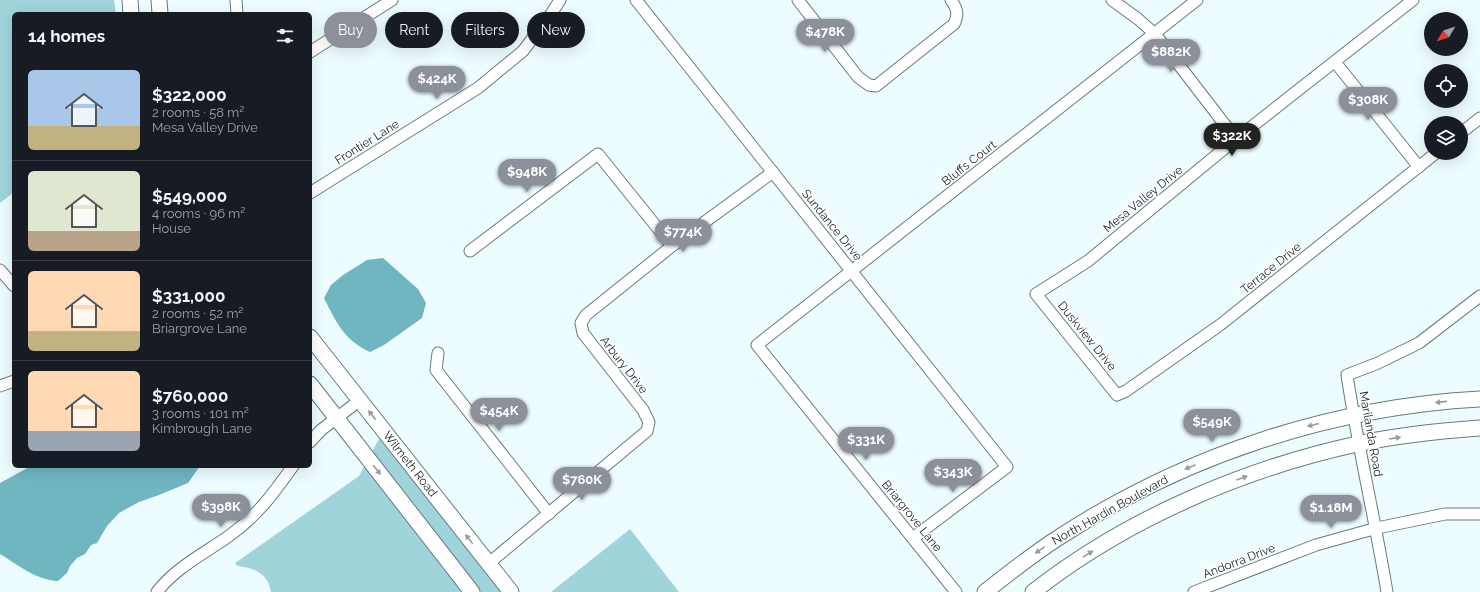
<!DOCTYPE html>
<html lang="en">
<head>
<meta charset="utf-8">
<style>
	:root { --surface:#171b24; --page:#242831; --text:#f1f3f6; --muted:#9ea1a6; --line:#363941; --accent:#8c9099 }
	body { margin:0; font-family:Raleway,sans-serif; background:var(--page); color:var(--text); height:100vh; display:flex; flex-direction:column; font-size:15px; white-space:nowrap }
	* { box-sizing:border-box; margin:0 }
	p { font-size:13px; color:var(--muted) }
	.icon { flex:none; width:22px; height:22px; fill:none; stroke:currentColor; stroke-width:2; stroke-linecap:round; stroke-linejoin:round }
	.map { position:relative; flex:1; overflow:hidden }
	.panel { position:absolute; left:12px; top:12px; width:300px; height:456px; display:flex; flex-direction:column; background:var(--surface); border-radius:6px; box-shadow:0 4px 16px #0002 }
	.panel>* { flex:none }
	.hud { position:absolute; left:324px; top:12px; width:380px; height:36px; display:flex; gap:8px }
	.needle { width:26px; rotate:231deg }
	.tools { position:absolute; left:1424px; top:12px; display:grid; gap:8px }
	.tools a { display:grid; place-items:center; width:44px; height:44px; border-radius:50%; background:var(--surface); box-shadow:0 4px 16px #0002; font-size:20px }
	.price { position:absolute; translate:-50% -34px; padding:0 9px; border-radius:14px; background:var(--accent); color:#fff; font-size:13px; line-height:26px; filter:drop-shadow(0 1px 2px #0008) }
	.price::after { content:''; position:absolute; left:50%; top:24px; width:12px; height:9px; margin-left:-6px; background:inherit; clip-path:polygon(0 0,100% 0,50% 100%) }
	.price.selected { background:#222; color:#fff }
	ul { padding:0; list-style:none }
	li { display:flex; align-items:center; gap:12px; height:100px; padding:0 16px }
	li+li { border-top:1px solid var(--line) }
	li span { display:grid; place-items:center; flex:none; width:112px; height:80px; border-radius:6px; color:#555 }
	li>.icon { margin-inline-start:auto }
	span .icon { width:48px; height:48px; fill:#fffc; stroke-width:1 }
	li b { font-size:17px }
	h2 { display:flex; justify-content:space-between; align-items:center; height:48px; padding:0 16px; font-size:17px }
	.pill { padding:0 14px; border-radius:18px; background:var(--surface); box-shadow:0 4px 16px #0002; font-size:14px; line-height:36px }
	.pill.selected { background:var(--accent); color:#fff }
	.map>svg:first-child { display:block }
</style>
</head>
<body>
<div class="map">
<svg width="1480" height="592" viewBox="0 0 1480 592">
	<rect width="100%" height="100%" fill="#edfcfe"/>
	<g fill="#a0d4db">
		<path d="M 0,0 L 114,0 L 116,14 L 14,14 L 14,192 L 0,203 Z"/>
		<path d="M 387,424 L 517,592 L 271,592 C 268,574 255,568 238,566 L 235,563 L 359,476 Z"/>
		<path d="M 630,529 L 679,592 L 551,592 Z"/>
	</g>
	<g fill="#70b6c0">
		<path d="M 383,258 L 418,289 L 426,303 L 422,318 L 384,345 L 370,352 C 344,340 336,322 324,298 L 331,285 L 343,275 L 367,260 Z"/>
		<path d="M 31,466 L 200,466 L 188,483 L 159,495 L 139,502 L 119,513 L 107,526 L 97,543 L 91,545 L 85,554 L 77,558 L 70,566 L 67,573 L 58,581 C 36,580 18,565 0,554 L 0,483 Z"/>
	</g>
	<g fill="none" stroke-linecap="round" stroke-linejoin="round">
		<defs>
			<g id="minor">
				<path d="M 236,0 L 237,14"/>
				<path d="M 636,0 L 1007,467 L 913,538"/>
				<path d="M 798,0 L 858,77 L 869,85 L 876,86 L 954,24 C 959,14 957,8 951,0"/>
				<path d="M 1112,0 L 1138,19 L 1155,34 L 1236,139"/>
				<path d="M 1413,0 L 1236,139 L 1088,261 L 1036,294 L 1117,395 L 1126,391 L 1220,325 L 1436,153"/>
				<path d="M 310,52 L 392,0"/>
				<path d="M 1335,62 L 1419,167"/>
				<path d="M 1461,133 L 1480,118"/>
				<path d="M 310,193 L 478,88 L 523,51 L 551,14 L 560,0"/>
				<path d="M 470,251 L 598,154 L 672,246"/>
				<path d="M 0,270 L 14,286"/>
				<path d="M 438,353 L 436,370 L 549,514"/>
				<path d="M 0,386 L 14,381"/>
				<path d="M 310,442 L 321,430 L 360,400"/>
				<path d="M 488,564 L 647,431 L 649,422 L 643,410 L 583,333 L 581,323 L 586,315 L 672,246 L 773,172"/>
				<path d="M 157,592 C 175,568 205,553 229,536 C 258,515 273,494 293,466"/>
				<path d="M 956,592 L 757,345 L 1197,0"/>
				<path d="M 1194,592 L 1316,545 L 1377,528 L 1445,514 L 1480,514"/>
				<path d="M 1387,592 C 1375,519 1358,448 1347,375 L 1378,363 L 1419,343 L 1480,296"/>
			</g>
			<g id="secondary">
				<path d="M 130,0 L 131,14"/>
				<path d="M 159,0 L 160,14"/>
				<path d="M 310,337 L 511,592"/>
				<path d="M 310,384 L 472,592"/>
				<path d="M 985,592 C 1009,573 1033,554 1058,538 C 1183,456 1331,407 1480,399"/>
				<path d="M 1033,592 C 1126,519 1243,469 1357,444 C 1398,435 1439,431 1480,428"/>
			</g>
		</defs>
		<use href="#minor" stroke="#667b7e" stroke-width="13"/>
		<use href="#secondary" stroke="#667b7e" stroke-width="17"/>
		<use href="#minor" stroke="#fff" stroke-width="11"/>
		<use href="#secondary" stroke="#fff" stroke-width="15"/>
	</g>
	<defs><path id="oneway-solid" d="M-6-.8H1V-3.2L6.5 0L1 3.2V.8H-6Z"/></defs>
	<g fill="#989b9c">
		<use href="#oneway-solid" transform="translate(1441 402) rotate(174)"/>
		<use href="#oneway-solid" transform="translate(372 415) rotate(-128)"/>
		<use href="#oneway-solid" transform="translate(1313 425) rotate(166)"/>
		<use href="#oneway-solid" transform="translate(1395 438) rotate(-9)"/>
		<use href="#oneway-solid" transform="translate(1190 467) rotate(157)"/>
		<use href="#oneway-solid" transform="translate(377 470) rotate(52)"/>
		<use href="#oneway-solid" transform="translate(1242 478) rotate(-20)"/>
		<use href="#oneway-solid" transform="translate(469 539) rotate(-128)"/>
		<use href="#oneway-solid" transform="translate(1040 550) rotate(145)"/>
		<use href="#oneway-solid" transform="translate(1088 554) rotate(-32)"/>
	</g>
	<g text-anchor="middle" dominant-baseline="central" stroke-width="3" stroke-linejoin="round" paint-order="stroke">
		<g font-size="12" fill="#192122" stroke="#fff">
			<text transform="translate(367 142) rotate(-32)">Frontier Lane</text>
			<text transform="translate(969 163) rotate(-38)">Bluffs Court</text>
			<text transform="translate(1143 199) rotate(-39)">Mesa Valley Drive</text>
			<text transform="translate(832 225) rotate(51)">Sundance Drive</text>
			<text transform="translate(1271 268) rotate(-39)">Terrace Drive</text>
			<text transform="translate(1087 336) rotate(51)">Duskview Drive</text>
			<text transform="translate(624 365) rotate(52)">Arbury Drive</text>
			<text transform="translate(1371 434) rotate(80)">Marilanda Road</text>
			<text transform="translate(410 464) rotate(52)">Wilmeth Road</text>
			<text transform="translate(1110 510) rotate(-29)">North Hardin Boulevard</text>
			<text transform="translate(912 516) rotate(51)">Briargrove Lane</text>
			<text transform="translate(1239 561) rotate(-21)">Andorra Drive</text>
		</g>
	</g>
</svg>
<div class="tools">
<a><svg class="needle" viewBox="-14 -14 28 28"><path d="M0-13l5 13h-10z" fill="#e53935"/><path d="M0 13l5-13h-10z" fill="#9ea1a6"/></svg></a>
<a><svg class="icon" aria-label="locate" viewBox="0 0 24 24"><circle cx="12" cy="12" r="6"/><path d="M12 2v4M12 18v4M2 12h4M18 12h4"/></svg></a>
<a><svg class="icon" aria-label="layers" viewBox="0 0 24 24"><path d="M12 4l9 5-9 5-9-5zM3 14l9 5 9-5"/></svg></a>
</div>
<b class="price" style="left:825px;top:53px">$478K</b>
<b class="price" style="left:1171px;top:73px">$882K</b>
<b class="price" style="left:437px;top:100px">$424K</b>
<b class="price" style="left:1368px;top:121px">$308K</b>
<b class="price selected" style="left:1232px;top:157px">$322K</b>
<b class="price" style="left:527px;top:193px">$948K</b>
<b class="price" style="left:683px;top:253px">$774K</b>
<b class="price" style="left:499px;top:432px">$454K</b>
<b class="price" style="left:1212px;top:443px">$549K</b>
<b class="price" style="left:866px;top:461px">$331K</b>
<b class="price" style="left:953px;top:493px">$343K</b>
<b class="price" style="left:582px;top:501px">$760K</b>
<b class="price" style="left:221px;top:528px">$398K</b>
<b class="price" style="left:1331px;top:529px">$1.18M</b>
<div class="hud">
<a class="pill selected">Buy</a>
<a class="pill">Rent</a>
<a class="pill">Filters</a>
<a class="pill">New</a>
</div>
<section class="panel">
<h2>14 homes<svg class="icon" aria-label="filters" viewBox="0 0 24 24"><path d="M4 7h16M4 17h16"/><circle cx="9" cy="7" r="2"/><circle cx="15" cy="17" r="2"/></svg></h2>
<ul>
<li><span style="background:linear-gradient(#a9c7e8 70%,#c2b280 0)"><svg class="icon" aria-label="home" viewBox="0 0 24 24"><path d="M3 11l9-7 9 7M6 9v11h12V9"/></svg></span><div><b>$322,000</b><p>2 rooms · 58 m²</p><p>Mesa Valley Drive</p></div></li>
<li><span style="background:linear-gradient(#dfe7d0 75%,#b9a48a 0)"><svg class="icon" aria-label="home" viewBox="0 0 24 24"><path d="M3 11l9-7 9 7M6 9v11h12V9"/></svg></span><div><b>$549,000</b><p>4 rooms · 96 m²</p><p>House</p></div></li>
<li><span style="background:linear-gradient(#ffd9b3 75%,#c2b280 0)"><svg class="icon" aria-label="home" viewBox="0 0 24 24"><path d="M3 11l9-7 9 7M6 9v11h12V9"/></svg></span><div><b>$331,000</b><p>2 rooms · 52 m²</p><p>Briargrove Lane</p></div></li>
<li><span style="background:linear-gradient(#ffd9b3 75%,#9aa5b1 0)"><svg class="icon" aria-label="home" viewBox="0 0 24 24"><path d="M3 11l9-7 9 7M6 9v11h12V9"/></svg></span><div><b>$760,000</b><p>3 rooms · 101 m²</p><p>Kimbrough Lane</p></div></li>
</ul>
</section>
</div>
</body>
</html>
